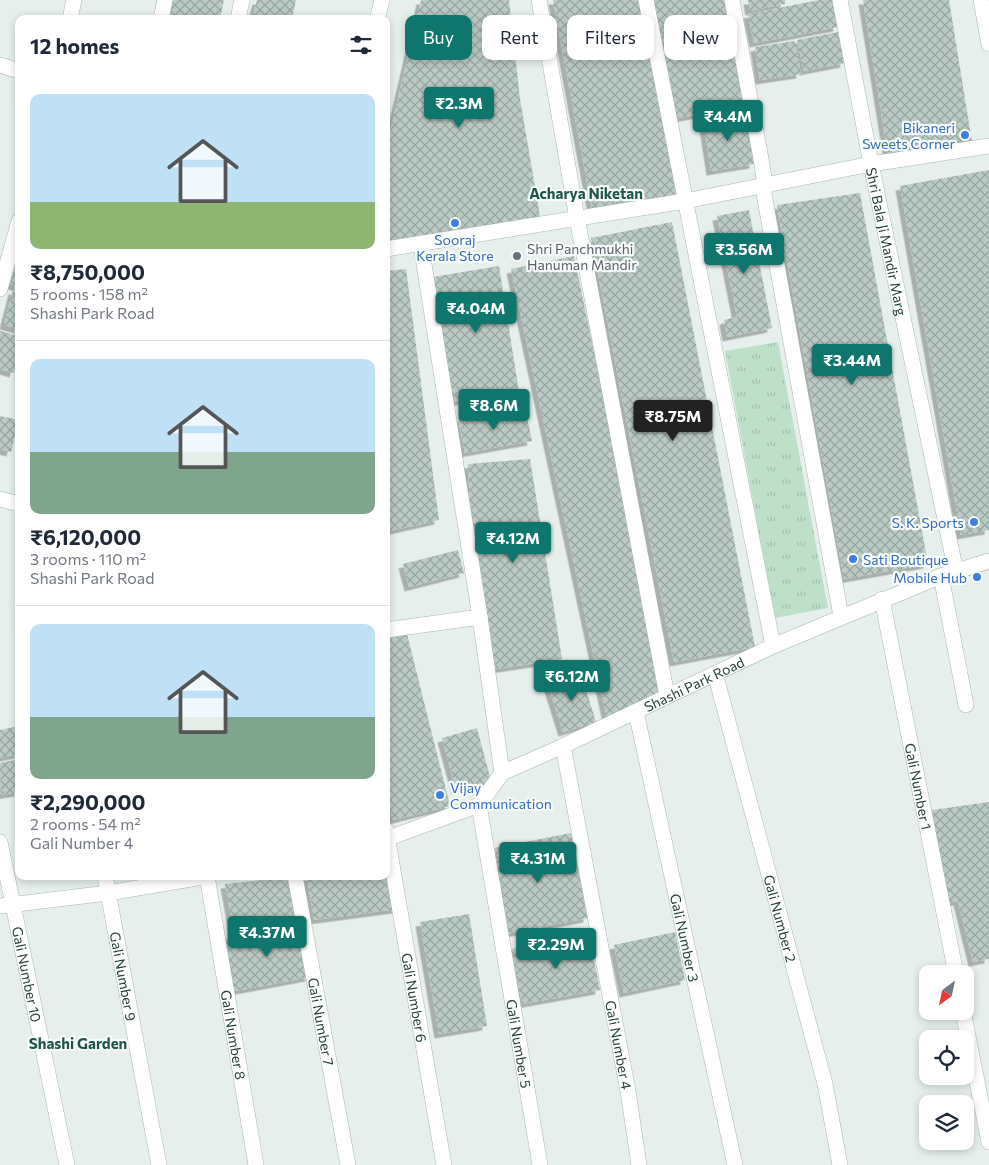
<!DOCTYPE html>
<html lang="en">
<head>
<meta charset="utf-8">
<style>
	:root { --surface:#fff; --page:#f2f2f3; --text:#1f2937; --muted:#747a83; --line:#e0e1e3; --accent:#0f766e }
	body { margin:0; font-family:Commissioner,sans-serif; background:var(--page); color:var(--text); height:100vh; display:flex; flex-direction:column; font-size:19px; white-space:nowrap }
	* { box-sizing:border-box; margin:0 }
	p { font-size:16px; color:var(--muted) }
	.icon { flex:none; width:28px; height:28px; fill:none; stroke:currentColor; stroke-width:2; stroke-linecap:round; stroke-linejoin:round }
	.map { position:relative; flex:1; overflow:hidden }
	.side { position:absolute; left:15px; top:15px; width:375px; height:865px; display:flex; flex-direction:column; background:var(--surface); border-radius:10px; box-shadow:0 2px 8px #0003 }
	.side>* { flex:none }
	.guide { position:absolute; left:405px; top:15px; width:475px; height:45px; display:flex; gap:10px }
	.needle { width:32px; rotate:213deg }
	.controls { position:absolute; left:919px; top:965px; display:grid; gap:10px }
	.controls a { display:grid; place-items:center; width:55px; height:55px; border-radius:10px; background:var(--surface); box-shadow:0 2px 8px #0003; font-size:25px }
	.price { position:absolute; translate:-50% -42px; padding:0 11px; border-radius:5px; background:var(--accent); color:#fff; font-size:16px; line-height:32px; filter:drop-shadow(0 1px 2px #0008) }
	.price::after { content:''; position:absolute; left:50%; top:30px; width:15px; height:11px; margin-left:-8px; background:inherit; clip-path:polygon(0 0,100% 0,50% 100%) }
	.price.selected { background:#222; color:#fff }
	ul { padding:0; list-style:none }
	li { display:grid; align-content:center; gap:10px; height:265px; padding:0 15px }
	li+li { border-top:1px solid var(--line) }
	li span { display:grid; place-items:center; height:155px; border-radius:10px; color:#555 }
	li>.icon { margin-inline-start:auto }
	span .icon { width:90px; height:90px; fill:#fffc; stroke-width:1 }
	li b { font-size:21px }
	h2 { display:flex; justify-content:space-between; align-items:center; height:60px; padding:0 15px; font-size:21px }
	.pill { padding:0 18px; border-radius:10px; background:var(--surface); box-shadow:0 2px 8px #0003; font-size:18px; line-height:45px }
	.pill.selected { background:var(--accent); color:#fff }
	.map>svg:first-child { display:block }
</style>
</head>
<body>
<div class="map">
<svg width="989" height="1165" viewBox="0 0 989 1165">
	<defs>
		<pattern id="grass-tufts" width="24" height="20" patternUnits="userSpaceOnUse" patternTransform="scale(1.25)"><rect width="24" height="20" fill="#bfe0c8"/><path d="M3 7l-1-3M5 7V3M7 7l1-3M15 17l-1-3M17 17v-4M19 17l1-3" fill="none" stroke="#a4c1ad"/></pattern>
		<pattern id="building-cross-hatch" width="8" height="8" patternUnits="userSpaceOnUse" patternTransform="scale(1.25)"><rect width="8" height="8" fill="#bbcac4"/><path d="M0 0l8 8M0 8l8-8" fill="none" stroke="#98a6a0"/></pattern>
		<filter id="shadow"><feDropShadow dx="-4.5" dy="4.5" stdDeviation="0" flood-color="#0004"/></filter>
	</defs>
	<rect width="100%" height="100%" fill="#e6efeb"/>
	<path fill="url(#grass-tufts)" d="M 778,342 L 828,608 L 775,618 L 725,351 Z"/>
	<g fill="url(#building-cross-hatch)" filter="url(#shadow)">
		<path d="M 171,0 L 224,0 L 220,19 L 167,19 Z"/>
		<path d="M 257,0 L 296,0 L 292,19 L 252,19 Z"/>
		<path d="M 421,0 L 509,0 L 520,99 L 541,222 L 386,248 L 386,150 Z"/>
		<path d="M 553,0 L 640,0 L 677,194 L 592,209 Z"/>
		<path d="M 650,0 L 727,0 L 747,106 L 673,119 Z"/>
		<path d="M 748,0 L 785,0 L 785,4 L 750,11 Z"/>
		<path d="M 819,0 L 832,0 L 838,27 L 754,43 L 748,14 Z"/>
		<path d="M 863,0 L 949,0 L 972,142 L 888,155 Z"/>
		<path d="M 838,32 L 845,63 L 804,71 L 797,40 Z"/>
		<path d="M 795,41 L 801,74 L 760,80 L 755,47 Z"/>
		<path d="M 745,112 L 754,164 L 711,171 L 703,119 Z"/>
		<path d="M 989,170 L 989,530 L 961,535 L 900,186 Z"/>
		<path d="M 860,193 L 928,564 L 844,579 L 777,205 Z"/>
		<path d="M 749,210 L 772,328 L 727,337 L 724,320 L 737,317 L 717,216 Z"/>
		<path d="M 672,222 L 755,647 L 674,662 L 591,238 Z"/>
		<path d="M 18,254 L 19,254 L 19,287 L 10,284 Z"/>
		<path d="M 574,256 L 665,693 L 607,718 L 511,269 Z"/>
		<path d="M 499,266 L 519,392 L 453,402 L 433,277 Z"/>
		<path d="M 406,269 L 439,520 L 386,532 L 386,271 Z"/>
		<path d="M 13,290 L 19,291 L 19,329 L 4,325 Z"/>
		<path d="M 0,331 L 19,336 L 19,355 L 14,373 L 0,369 Z"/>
		<path d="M 490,412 L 491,418 L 526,412 L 532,441 L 465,453 L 458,418 Z"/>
		<path d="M 0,416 L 19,420 L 11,452 L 0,449 Z"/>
		<path d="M 530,459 L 562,659 L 496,669 L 470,504 L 468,464 Z"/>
		<path d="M 458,550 L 464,573 L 409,587 L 403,564 Z"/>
		<path d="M 407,634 L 450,806 L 393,820 L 386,794 L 386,639 Z"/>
		<path d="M 580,671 L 596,722 L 563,732 L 547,681 Z"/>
		<path d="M 19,726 L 19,754 L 0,758 L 0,730 Z"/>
		<path d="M 477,728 L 491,781 L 456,790 L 442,738 Z"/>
		<path d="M 19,759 L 19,792 L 1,795 L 0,763 Z"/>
		<path d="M 989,802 L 989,959 L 973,962 L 958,901 L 946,903 L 932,810 Z"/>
		<path d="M 571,833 L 588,918 L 506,934 L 489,849 Z"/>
		<path d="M 386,849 L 397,909 L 314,920 L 307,876 L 386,876 Z"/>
		<path d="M 292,877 L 301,917 L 233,927 L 225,884 Z"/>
		<path d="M 469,914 L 487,1026 L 439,1034 L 420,922 Z"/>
		<path d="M 298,926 L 310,977 L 235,991 L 223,940 Z"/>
		<path d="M 675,932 L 685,980 L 624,993 L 614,945 Z"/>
		<path d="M 589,935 L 600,990 L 522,1004 L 511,949 Z"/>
	</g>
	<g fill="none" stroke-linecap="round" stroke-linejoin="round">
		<defs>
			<g id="street">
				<path d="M 539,0 L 577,218 L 667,696"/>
				<path d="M 646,0 L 773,646"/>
				<path d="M 732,0 L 761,159 L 765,185 L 764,194 L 841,616"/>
				<path id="s1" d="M 840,0 L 871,164 L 956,572"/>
				<path d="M 70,19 L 74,0"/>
				<path d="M 161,19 L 165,0"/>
				<path d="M 238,19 L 242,0"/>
				<path d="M 0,65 L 19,71"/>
				<path d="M 386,249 L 685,201 L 871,164 L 989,146"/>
				<path d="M 0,289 L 19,221"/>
				<path d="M 941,576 L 966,705"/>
				<path id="s2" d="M 882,599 L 956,974"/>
				<path d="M 480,617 L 502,773"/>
				<path d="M 386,630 L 480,617 L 421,245"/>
				<path id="s3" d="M 715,673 L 825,1084 L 840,1165"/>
				<path id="s4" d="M 636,712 L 735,1165"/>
				<path id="s5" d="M 563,746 L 628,1091 L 639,1165"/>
				<path id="s6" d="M 479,805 L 540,1165"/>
				<path id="s7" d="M 386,830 L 444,1165"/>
				<path id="s8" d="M 386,839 L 479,805 L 502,773 L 563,746 L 773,646 L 941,576 L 989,561"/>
				<path id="s9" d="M 0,842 L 67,1165"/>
				<path id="s10" d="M 105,876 L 159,1165"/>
				<path id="s11" d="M 207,876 L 256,1165"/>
				<path id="s12" d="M 295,876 L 348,1165"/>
				<path d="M 0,906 L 108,893 L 209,876"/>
				<path d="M 963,1011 L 989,1142"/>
			</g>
			<g id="secondary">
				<path d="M 981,0 L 989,44"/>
				<path d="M 377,19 L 382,0"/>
				<path d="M 0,499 L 19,504"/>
			</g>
		</defs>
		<use href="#street" stroke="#a8b8b2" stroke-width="16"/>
		<use href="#secondary" stroke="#a4bbb3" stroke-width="16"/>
		<use href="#street" stroke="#fff" stroke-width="15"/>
		<use href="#secondary" stroke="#fff" stroke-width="15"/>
	</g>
	<g fill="#3f7fe0" stroke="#f7fbf9" stroke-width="2">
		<circle cx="965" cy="135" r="5"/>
		<circle cx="455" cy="223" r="5"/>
		<circle cx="974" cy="522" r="5"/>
		<circle cx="853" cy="559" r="5"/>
		<circle cx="977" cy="577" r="5"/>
		<circle cx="440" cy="795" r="5"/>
	</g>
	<circle fill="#6b7280" stroke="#f7fbf9" stroke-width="2" cx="517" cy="256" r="5"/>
	<g text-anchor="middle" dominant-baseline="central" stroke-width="4.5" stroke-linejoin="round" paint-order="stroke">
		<g font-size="14" fill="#366cbe" stroke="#f7fbf9" text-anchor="end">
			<text x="955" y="127">Bikaneri<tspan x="955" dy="16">Sweets Corner</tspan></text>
			<text x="455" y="239" text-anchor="middle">Sooraj<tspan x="455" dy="16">Kerala Store</tspan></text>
			<text x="964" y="522">S. K. Sports</text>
			<text x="863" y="559" text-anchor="start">Sati Boutique</text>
			<text x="967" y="577">Mobile Hub</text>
			<text x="450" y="787" text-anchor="start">Vijay<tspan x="450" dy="16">Communication</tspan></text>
		</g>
		<g font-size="14" fill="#24423a" stroke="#f7fbf9">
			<text stroke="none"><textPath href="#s1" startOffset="246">Shri Bala Ji Mandir Marg</textPath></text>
			<text stroke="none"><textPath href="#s8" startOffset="350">Shashi Park Road</textPath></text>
			<text stroke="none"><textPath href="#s2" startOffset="191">Gali Number 1</textPath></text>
			<text stroke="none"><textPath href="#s3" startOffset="254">Gali Number 2</textPath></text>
			<text stroke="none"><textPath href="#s4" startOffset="231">Gali Number 3</textPath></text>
			<text stroke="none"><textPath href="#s9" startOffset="135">Gali Number 10</textPath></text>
			<text stroke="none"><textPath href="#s10" startOffset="102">Gali Number 9</textPath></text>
			<text stroke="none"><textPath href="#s7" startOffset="170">Gali Number 6</textPath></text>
			<text stroke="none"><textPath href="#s12" startOffset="148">Gali Number 7</textPath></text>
			<text stroke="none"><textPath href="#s11" startOffset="161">Gali Number 8</textPath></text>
			<text stroke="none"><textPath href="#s6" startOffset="242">Gali Number 5</textPath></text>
			<text stroke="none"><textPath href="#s5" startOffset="304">Gali Number 4</textPath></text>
		</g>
		<g font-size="14" fill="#5b616d" stroke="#f7fbf9" text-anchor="start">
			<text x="527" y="248">Shri Panchmukhi<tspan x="527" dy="16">Hanuman Mandir</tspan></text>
		</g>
		<g font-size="15" font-weight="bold" fill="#1f5548" stroke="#f7fbf9">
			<text x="586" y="193">Acharya Niketan</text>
			<text x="78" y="1043">Shashi Garden</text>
		</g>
	</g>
</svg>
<div class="controls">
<a><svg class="needle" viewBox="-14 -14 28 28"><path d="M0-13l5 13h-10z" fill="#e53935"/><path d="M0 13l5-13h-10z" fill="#747a83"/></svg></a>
<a><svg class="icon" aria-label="locate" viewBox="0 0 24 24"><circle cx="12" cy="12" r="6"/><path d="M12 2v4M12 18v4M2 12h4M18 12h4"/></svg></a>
<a><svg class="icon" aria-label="layers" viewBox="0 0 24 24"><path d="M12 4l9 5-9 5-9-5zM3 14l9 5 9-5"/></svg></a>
</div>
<b class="price" style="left:459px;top:129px">₹2.3M</b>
<b class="price" style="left:728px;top:142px">₹4.4M</b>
<b class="price" style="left:744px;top:275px">₹3.56M</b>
<b class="price" style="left:476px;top:334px">₹4.04M</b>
<b class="price" style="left:852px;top:386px">₹3.44M</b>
<b class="price" style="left:494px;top:431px">₹8.6M</b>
<b class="price selected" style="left:673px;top:442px">₹8.75M</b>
<b class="price" style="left:513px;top:564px">₹4.12M</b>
<b class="price" style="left:572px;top:702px">₹6.12M</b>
<b class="price" style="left:538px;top:884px">₹4.31M</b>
<b class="price" style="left:267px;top:958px">₹4.37M</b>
<b class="price" style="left:556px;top:970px">₹2.29M</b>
<div class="guide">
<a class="pill selected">Buy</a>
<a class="pill">Rent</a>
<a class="pill">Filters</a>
<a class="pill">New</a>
</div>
<section class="side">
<h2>12 homes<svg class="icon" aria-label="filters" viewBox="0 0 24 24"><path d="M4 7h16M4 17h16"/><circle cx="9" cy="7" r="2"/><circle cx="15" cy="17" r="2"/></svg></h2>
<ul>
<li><span style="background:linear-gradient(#bfe0f5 70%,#8fb573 0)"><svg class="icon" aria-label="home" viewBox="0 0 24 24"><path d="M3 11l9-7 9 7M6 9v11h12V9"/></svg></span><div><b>₹8,750,000</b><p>5 rooms · 158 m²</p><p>Shashi Park Road</p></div></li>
<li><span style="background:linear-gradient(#bfe0f5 60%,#7fa58c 0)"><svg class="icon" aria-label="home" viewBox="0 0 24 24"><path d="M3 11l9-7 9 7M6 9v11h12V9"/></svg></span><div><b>₹6,120,000</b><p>3 rooms · 110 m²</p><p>Shashi Park Road</p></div></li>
<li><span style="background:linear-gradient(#bfe0f5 60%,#7fa58c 0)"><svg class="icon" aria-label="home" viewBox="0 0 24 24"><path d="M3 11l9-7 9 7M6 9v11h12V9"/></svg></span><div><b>₹2,290,000</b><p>2 rooms · 54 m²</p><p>Gali Number 4</p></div></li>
</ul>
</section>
</div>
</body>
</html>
